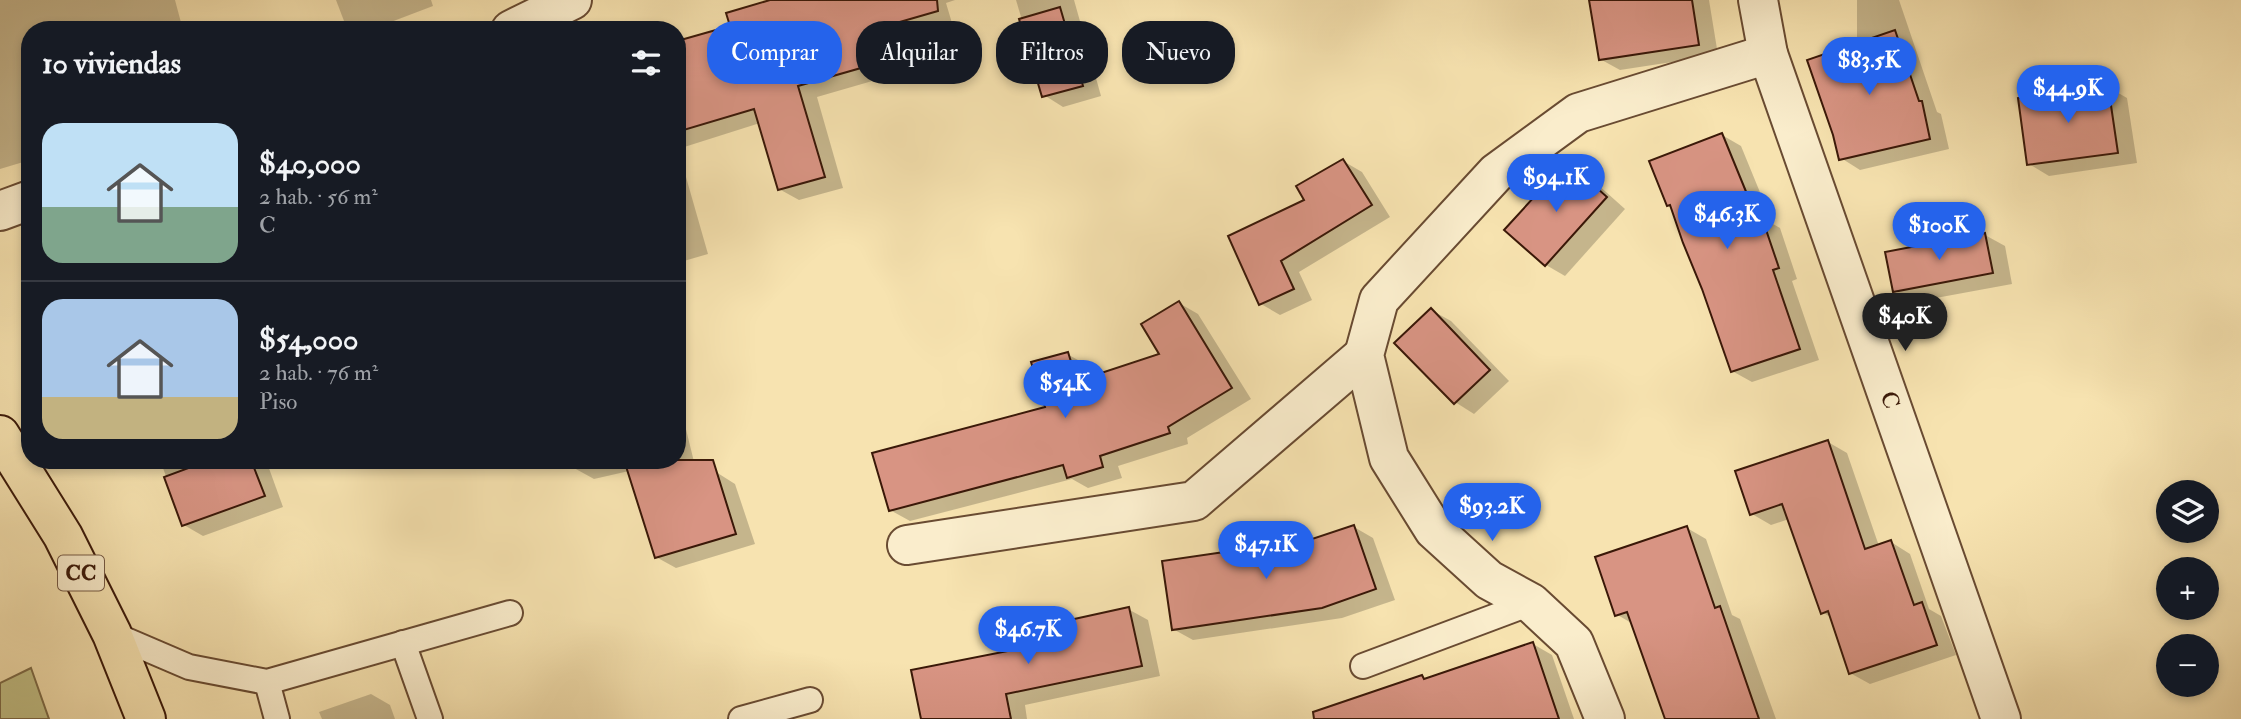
<!DOCTYPE html>
<html lang="es">
<head>
<meta charset="utf-8">
<style>
	:root { --surface:#171b24; --page:#20242c; --text:#f1f3f6; --muted:#9ea1a6; --line:#363941; --accent:#2563eb }
	body { margin:0; font-family:"IM FELL Double Pica",serif; background:var(--page); color:var(--text); height:100vh; display:flex; flex-direction:column; font-size:26px; white-space:nowrap }
	* { box-sizing:border-box; margin:0 }
	p { font-size:23px; color:var(--muted) }
	.icon { flex:none; width:38px; height:38px; fill:none; stroke:currentColor; stroke-width:2; stroke-linecap:round; stroke-linejoin:round }
	.map { position:relative; flex:1; overflow:hidden }
	.drawer { position:absolute; left:21px; top:21px; width:665px; height:448px; display:flex; flex-direction:column; background:var(--surface); border-radius:28px; box-shadow:0 4px 10px #0003 }
	.drawer>* { flex:none }
	.guide { position:absolute; left:707px; top:21px; width:665px; height:63px; display:flex; gap:14px }
	.buttons { position:absolute; left:2156px; top:480px; display:grid; gap:14px }
	.buttons a { display:grid; place-items:center; width:63px; height:63px; border-radius:50%; background:var(--surface); box-shadow:0 4px 10px #0003; font-size:35px }
	.price { position:absolute; translate:-50% -60px; padding:0 16px; border-radius:24px; background:var(--accent); color:#fff; font-size:23px; line-height:46px; filter:drop-shadow(0 2px 4px #0008) }
	.price::after { content:''; position:absolute; left:50%; top:42px; width:21px; height:16px; margin-left:-10px; background:inherit; clip-path:polygon(0 0,100% 0,50% 100%) }
	.price.active { background:#222; color:#fff }
	ul { padding:0; list-style:none }
	li { display:flex; align-items:center; gap:21px; height:175px; padding:0 21px }
	li+li { border-top:2px solid var(--line) }
	li span { display:grid; place-items:center; flex:none; width:196px; height:140px; border-radius:21px; color:#555 }
	li>.icon { margin-inline-start:auto }
	span .icon { width:84px; height:84px; fill:#fffc; stroke-width:1 }
	li b { font-size:30px }
	h2 { display:flex; justify-content:space-between; align-items:center; height:84px; padding:0 21px; font-size:30px }
	.tag { padding:0 24px; border-radius:28px; background:var(--surface); box-shadow:0 4px 10px #0003; font-size:24px; line-height:63px }
	.tag.active { background:var(--accent); color:#fff }
	.map>svg:first-child { display:block }
</style>
</head>
<body>
<div class="map">
<svg width="2241" height="719" viewBox="0 0 2241 719">
	<rect width="100%" height="100%" fill="#f7e3b0"/>
	<filter id="stains"><feTurbulence type="fractalNoise" baseFrequency=".00286" numOctaves="4"/><feColorMatrix values="0 0 0 0 .2 0 0 0 0 .09 0 0 0 0 .02 0 0 0 .5 -.17"/></filter>
	<radialGradient id="worn" r=".72"><stop offset=".6" stop-color="#630" stop-opacity="0"/><stop offset="1" stop-color="#630" stop-opacity=".3"/></radialGradient>
	<path fill="#c3c187" stroke="#7e6c48" stroke-width="2" d="M 31,668 L 49,719 L 0,719 L 0,683 Z"/>
	<g fill="#0003">
		<path d="M 0,0 L 175,0 L 183,30 L 30,30 L 30,160 L 0,169 Z"/>
		<path d="M 336,0 L 431,0 L 433,6 L 370,30 L 359,30 L 344,21 Z"/>
		<path d="M 776,0 L 955,0 L 946,3 L 952,23 L 884,43 L 893,75 L 817,97 L 843,188 L 799,200 L 779,189 L 760,123 L 678,149 L 708,254 L 677,263 L 677,43 L 732,28 Z"/>
		<path d="M 1016,0 L 1074,0 L 1101,96 L 1063,107 L 1044,95 Z"/>
		<path d="M 1591,0 L 1709,0 L 1718,55 L 1620,70 L 1600,59 Z"/>
		<path d="M 1857,0 L 1899,0 L 1937,112 L 1941,114 L 1949,149 L 1860,170 L 1841,158 L 1857,45 Z"/>
		<path d="M 2108,87 L 2127,98 L 2137,163 L 2049,176 L 2029,164 Z"/>
		<path d="M 1722,135 L 1741,146 L 1773,224 L 1780,228 L 1797,279 L 1792,281 L 1819,360 L 1752,382 L 1732,371 L 1672,207 L 1669,204 Z"/>
		<path d="M 1343,161 L 1362,172 L 1390,217 L 1299,272 L 1312,300 L 1280,315 L 1261,304 L 1307,201 Z"/>
		<path d="M 1568,163 L 1587,175 L 1625,209 L 1565,276 L 1546,265 Z"/>
		<path d="M 1985,235 L 2005,246 L 2012,284 L 1914,302 L 1895,291 Z"/>
		<path d="M 1179,303 L 1198,314 L 1251,399 L 1187,438 L 1188,444 L 1118,466 L 1122,478 L 1088,488 L 1072,479 L 910,521 L 890,510 L 1047,408 L 1067,354 L 1087,365 L 1091,378 L 1162,355 Z"/>
		<path d="M 1431,310 L 1451,321 L 1509,381 L 1474,414 L 1455,402 Z"/>
		<path d="M 677,407 L 681,409 L 698,478 L 716,472 L 735,484 L 755,544 L 676,568 L 656,557 L 629,471 L 594,479 L 574,468 L 573,460 L 677,460 Z"/>
		<path d="M 1828,442 L 1847,453 L 1879,546 L 1891,542 L 1910,554 L 1929,609 L 1941,616 L 1956,655 L 1870,684 L 1850,673 L 1832,618 L 1822,612 L 1789,519 L 1771,525 L 1752,514 Z"/>
		<path d="M 160,460 L 266,460 L 283,507 L 203,536 L 184,525 Z"/>
		<path d="M 1354,527 L 1373,538 L 1395,600 L 1342,618 L 1193,640 L 1173,629 L 1266,548 L 1275,553 Z"/>
		<path d="M 1687,528 L 1706,539 L 1732,615 L 1740,619 L 1776,719 L 1670,719 L 1633,624 L 1616,614 Z"/>
		<path d="M 1128,609 L 1148,620 L 1160,676 L 1025,705 L 1027,719 L 923,719 L 1015,651 Z"/>
		<path d="M 1533,644 L 1552,655 L 1574,719 L 1359,719 L 1422,677 L 1427,680 Z"/>
		<path d="M 371,694 L 390,705 L 395,719 L 322,719 L 319,712 Z"/>
	</g>
	<g fill="#d89483" stroke="#3a1808" stroke-width="2">
		<path d="M 770,0 L 937,0 L 938,11 L 865,32 L 875,64 L 798,86 L 825,177 L 778,190 L 754,109 L 677,132 L 677,41 L 730,26 L 726,13 Z"/>
		<path d="M 1589,0 L 1692,0 L 1699,45 L 1599,60 Z"/>
		<path d="M 1060,7 L 1083,86 L 1042,97 L 1019,19 Z"/>
		<path d="M 1895,30 L 1919,101 L 1922,101 L 1930,139 L 1839,160 L 1833,135 L 1807,60 Z"/>
		<path d="M 2108,85 L 2118,153 L 2027,165 L 2018,98 Z"/>
		<path d="M 1722,133 L 1756,216 L 1761,215 L 1779,268 L 1773,270 L 1800,349 L 1731,372 L 1702,289 L 1683,243 L 1670,205 L 1667,206 L 1649,161 Z"/>
		<path d="M 1343,159 L 1372,205 L 1281,261 L 1294,289 L 1259,305 L 1228,236 L 1304,200 L 1296,186 Z"/>
		<path d="M 1567,161 L 1607,197 L 1545,266 L 1504,230 Z"/>
		<path d="M 1985,233 L 1993,273 L 1893,292 L 1885,252 Z"/>
		<path d="M 1179,301 L 1232,388 L 1168,427 L 1170,433 L 1100,456 L 1103,467 L 1067,478 L 1063,465 L 889,511 L 872,453 L 1045,407 L 1031,362 L 1068,352 L 1077,381 L 1159,354 L 1141,324 Z"/>
		<path d="M 1431,308 L 1490,370 L 1454,404 L 1394,343 Z"/>
		<path d="M 1828,440 L 1865,549 L 1891,540 L 1914,605 L 1922,602 L 1937,645 L 1849,674 L 1828,611 L 1821,614 L 1782,504 L 1750,515 L 1735,471 Z"/>
		<path d="M 210,460 L 251,460 L 265,496 L 182,526 L 164,477 Z"/>
		<path d="M 624,460 L 713,460 L 736,534 L 655,558 Z"/>
		<path d="M 1354,525 L 1376,589 L 1322,608 L 1172,630 L 1162,561 L 1266,546 L 1267,554 Z"/>
		<path d="M 1687,526 L 1715,608 L 1720,606 L 1759,719 L 1665,719 L 1627,612 L 1615,616 L 1595,557 Z"/>
		<path d="M 1129,607 L 1142,666 L 1006,694 L 1011,719 L 921,719 L 911,670 L 1013,650 L 1010,633 Z"/>
		<path d="M 1533,642 L 1559,719 L 1314,719 L 1313,712 L 1422,675 L 1424,679 Z"/>
	</g>
	<g fill="none" stroke-linecap="round" stroke-linejoin="round">
		<defs>
			<g id="service">
				<path d="M 112,634 L 189,667 L 267,682 L 510,613"/>
				<path d="M 403,643 L 430,719"/>
				<path d="M 1363,666 L 1531,603"/>
				<path d="M 267,682 L 277,719"/>
				<path d="M 741,719 L 810,700"/>
			</g>
			<g id="minor">
				<path d="M 1758,0 L 1768,54 L 2001,719"/>
				<path d="M 907,545 L 1194,501 L 1364,355"/>
				<path d="M 1605,719 L 1574,643 L 1531,603 L 1489,580 L 1434,530 L 1389,458 L 1364,355 L 1379,300 L 1496,173 L 1578,113 L 1768,54"/>
			</g>
			<g id="tertiary">
				<path d="M 511,30 L 572,0"/>
				<path d="M 0,211 L 30,200"/>
			</g>
			<path id="primary" d="M 0,435 L 63,536 L 112,634 L 146,719"/>
		</defs>
		<use href="#service" stroke="#694b32" stroke-width="28"/>
		<use href="#minor" stroke="#694b32" stroke-width="42"/>
		<use href="#tertiary" stroke="#694b32" stroke-width="42"/>
		<use href="#primary" stroke="#3a1808" stroke-width="42"/>
		<use href="#service" stroke="#faedcc" stroke-width="24"/>
		<use href="#minor" stroke="#faedcc" stroke-width="38"/>
		<use href="#tertiary" stroke="#faedcc" stroke-width="38"/>
		<use href="#primary" stroke="#f7e3b0" stroke-width="38"/>
	</g>
	<g text-anchor="middle" dominant-baseline="central" stroke-width="6" stroke-linejoin="round" paint-order="stroke">
		<rect fill="#faedcc" stroke="#745843" stroke-width="2" x="58" y="555.5" width="46" height="35" rx="5"/>
		<g font-size="21" font-weight="bold" fill="#3a1808">
			<text x="81" y="573">CC</text>
		</g>
		<g font-size="23" fill="#3a1808" stroke="#faedcc">
			<text transform="translate(1890 400) rotate(71)">C</text>
		</g>
	</g>
	<rect width="100%" height="100%" filter="url(#stains)"/>
	<rect width="100%" height="100%" fill="url(#worn)"/>
</svg>
<div class="buttons">
<a><svg class="icon" aria-label="layers" viewBox="0 0 24 24"><path d="M12 4l9 5-9 5-9-5zM3 14l9 5 9-5"/></svg></a>
<a>+</a>
<a>−</a>
</div>
<b class="price" style="left:1869px;top:97px">$83.5K</b>
<b class="price" style="left:2068px;top:125px">$44.9K</b>
<b class="price" style="left:1556px;top:214px">$94.1K</b>
<b class="price" style="left:1727px;top:251px">$46.3K</b>
<b class="price" style="left:1939px;top:262px">$100K</b>
<b class="price active" style="left:1905px;top:353px">$40K</b>
<b class="price" style="left:1065px;top:420px">$54K</b>
<b class="price" style="left:1492px;top:543px">$93.2K</b>
<b class="price" style="left:1266px;top:581px">$47.1K</b>
<b class="price" style="left:1028px;top:666px">$46.7K</b>
<div class="guide">
<a class="tag active">Comprar</a>
<a class="tag">Alquilar</a>
<a class="tag">Filtros</a>
<a class="tag">Nuevo</a>
</div>
<section class="drawer">
<h2>10 viviendas<svg class="icon" aria-label="filters" viewBox="0 0 24 24"><path d="M4 7h16M4 17h16"/><circle cx="9" cy="7" r="2"/><circle cx="15" cy="17" r="2"/></svg></h2>
<ul>
<li><span style="background:linear-gradient(#bfe0f5 60%,#7fa58c 0)"><svg class="icon" aria-label="home" viewBox="0 0 24 24"><path d="M3 11l9-7 9 7M6 9v11h12V9"/></svg></span><div><b>$40,000</b><p>2 hab. · 56 m²</p><p>C</p></div></li>
<li><span style="background:linear-gradient(#a9c7e8 70%,#c2b280 0)"><svg class="icon" aria-label="home" viewBox="0 0 24 24"><path d="M3 11l9-7 9 7M6 9v11h12V9"/></svg></span><div><b>$54,000</b><p>2 hab. · 76 m²</p><p>Piso</p></div></li>
</ul>
</section>
</div>
</body>
</html>
